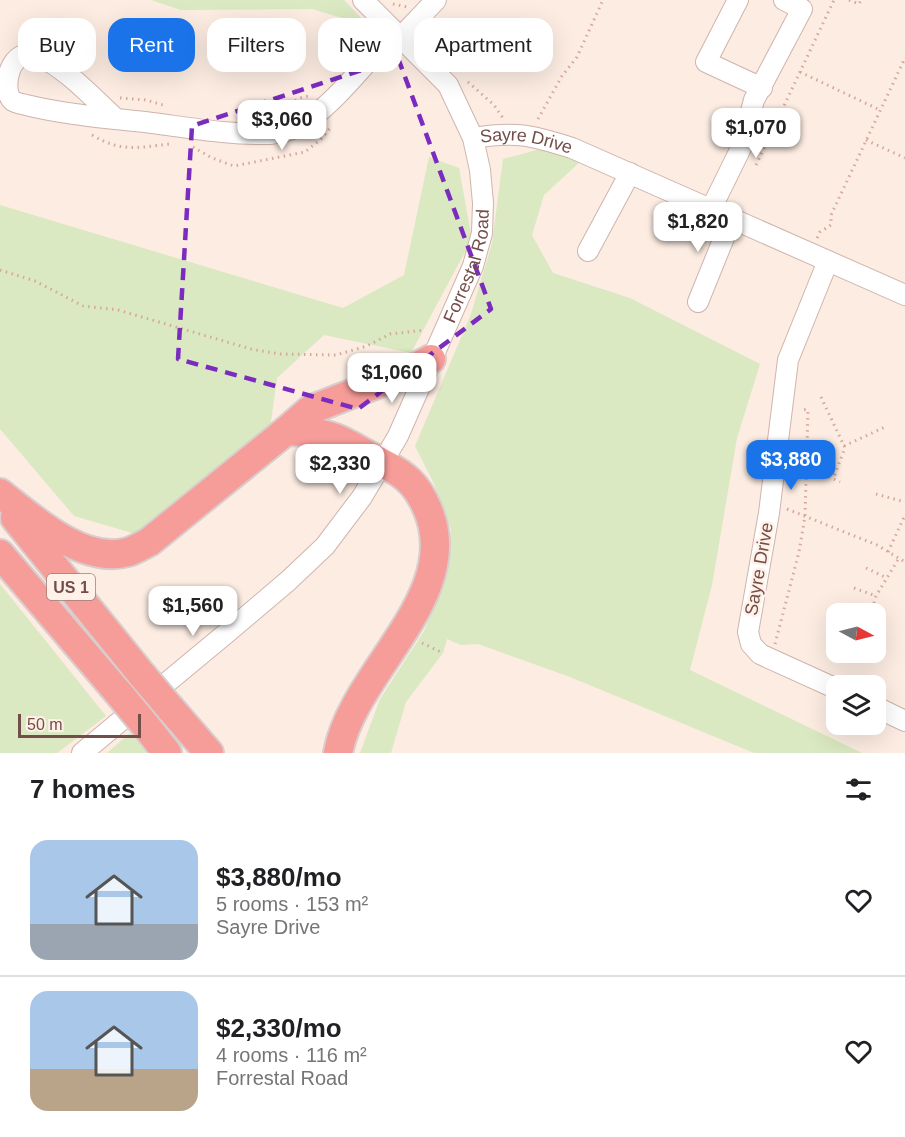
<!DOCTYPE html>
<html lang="en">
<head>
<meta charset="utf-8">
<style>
	:root { --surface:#fff; --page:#f6f6f6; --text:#202124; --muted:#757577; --line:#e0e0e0; --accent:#1a73e8 }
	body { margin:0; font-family:Arial,sans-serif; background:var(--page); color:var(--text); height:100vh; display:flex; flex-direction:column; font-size:22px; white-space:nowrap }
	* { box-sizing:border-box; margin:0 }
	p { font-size:20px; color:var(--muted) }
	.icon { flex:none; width:33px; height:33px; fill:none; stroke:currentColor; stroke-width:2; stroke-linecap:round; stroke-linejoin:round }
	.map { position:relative; height:753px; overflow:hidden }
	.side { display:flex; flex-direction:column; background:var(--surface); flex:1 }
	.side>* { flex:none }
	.hud { position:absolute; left:18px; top:18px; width:600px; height:54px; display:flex; gap:12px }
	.needle { width:39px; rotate:97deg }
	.fabs { position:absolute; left:826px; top:603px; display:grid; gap:12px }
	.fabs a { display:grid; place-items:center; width:60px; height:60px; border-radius:12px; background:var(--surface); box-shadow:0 6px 24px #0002; font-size:30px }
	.scale { position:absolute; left:18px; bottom:15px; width:123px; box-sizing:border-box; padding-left:6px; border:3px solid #734e49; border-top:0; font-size:16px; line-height:21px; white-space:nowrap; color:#734e49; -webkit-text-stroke:4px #fff1e8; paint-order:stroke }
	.price { position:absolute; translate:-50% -51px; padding:0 14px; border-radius:12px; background:#fff; color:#222; font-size:20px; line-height:39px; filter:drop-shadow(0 2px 3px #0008) }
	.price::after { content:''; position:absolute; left:50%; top:36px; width:18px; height:14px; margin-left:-9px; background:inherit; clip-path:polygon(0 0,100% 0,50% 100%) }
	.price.selected { background:var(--accent); color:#fff }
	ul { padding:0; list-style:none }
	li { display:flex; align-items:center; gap:18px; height:150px; padding:0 30px }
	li+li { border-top:2px solid var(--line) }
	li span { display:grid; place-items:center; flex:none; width:168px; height:120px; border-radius:18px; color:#555 }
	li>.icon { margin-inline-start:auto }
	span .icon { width:72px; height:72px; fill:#fffc; stroke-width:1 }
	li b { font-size:26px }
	h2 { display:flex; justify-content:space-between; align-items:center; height:72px; padding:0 30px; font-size:26px }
	.tag { padding:0 21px; border-radius:18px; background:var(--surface); box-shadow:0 6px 24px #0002; font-size:21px; line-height:54px }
	.tag.selected { background:var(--accent); color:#fff }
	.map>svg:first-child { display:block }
</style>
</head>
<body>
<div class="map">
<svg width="905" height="753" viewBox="0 0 905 753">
	<rect width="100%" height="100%" fill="#fcece2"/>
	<g fill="#dae9c1">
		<path d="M 151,0 L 344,0 L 369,26 L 312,9 L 181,10 Z"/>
		<path d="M 544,148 L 581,161 L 544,195 L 532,235 L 553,273 L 630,298 L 760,364 L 737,438 L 712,585 L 690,670 L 862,753 L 754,753 L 570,677 L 478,644 L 461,645 L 447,639 L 443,653 L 406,702 L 391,753 L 360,753 L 380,699 L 424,631 L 445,580 L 451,529 L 433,482 L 415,446 L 471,314 L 492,243 L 503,159 Z"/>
		<path d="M 429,157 L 459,168 L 471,234 L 466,250 L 411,353 L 324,335 L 277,378 L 270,429 L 146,537 L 74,516 L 0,429 L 0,205 L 343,308 L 404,275 Z"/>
		<path d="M 0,584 L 106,716 L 57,753 L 0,753 Z"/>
		<path d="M 130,733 L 147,753 L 106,753 L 107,753 Z"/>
	</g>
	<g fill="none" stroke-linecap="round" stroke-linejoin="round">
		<defs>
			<g id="minor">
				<path d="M 738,0 L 706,62 L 762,88"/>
				<path d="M 400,38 L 436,0"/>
				<path d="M 116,119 C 94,99 66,68 38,56 C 10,44 0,90 13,101 C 16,103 22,104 26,105 C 67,115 110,118 152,123 C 191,128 231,135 270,134 C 279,133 289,131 297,127 C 330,110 368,60 394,32"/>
				<path id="s1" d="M 473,138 C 516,131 531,135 572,148 L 905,295"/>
				<path d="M 711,209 L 741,148 L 754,100 L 802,9 L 784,0"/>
				<path d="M 588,251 L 630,173"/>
				<path d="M 828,261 L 788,360 L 769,513 L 748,632 L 751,644 L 760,654 L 837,689"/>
				<path d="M 698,302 L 732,218"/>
				<path d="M 876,707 L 905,721"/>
				<path id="s2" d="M 82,753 L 229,631 L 288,581 L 325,546 L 362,497 L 398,436 L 473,266 L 482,233 L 483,203 L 480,170 L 473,138 L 448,85 L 363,0"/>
			</g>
			<g id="highway">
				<path d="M 286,431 L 310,410 L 408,372 L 431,359"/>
				<path d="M 0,493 C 32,518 83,565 128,552 C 135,550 143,545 149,542 L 286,431 C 302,431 325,433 340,440 C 355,447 369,456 384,464 C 406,475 417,485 427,508 C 466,595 352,672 338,753"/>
				<path d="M 15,518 L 142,675"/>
				<path d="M 0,554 L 121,696"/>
				<path d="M 170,708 L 209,753"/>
				<path d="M 145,725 L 167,753"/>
			</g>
		</defs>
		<use href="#minor" stroke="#cfb4ac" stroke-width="22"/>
		<use href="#highway" stroke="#d8cdcc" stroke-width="32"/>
		<g stroke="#d6a79d" stroke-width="3" stroke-dasharray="1.5 4.5" stroke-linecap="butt">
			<path d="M 849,0 L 859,4 L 861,0"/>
			<path d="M 393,4 L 407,7"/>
			<path d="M 430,30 L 434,44"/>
			<path d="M 800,72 L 880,110"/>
			<path d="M 468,82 L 494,105 L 503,118"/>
			<path d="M 120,98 L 146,100 L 163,105"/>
			<path d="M 276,115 L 299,98 L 309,96"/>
			<path d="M 538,119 L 562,76 L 577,57 L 603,0"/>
			<path d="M 92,135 C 120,152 138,148 169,144"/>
			<path d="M 866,140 L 905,158"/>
			<path d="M 193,147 L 212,158 L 234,166 L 305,152 L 321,139 L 332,126"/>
			<path d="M 756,165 L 834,0"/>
			<path d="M 817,238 L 820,232 L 831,225 L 831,215 L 905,58"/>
			<path d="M 0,270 L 35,281 L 83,306 L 118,310 L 251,349 L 280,354 L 336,355 L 367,346 L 390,334 L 425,330"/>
			<path d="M 821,397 L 845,448 L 833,479"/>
			<path d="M 844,446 L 885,427"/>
			<path d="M 807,466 L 840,482"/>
			<path d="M 876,494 L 905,502"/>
			<path d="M 787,509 L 877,545 L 905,562"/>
			<path d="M 888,552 L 905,515"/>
			<path d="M 866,568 L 887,578"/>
			<path d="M 854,588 L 876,596"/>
			<path d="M 869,614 L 873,607 L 876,596 L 899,558"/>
			<path d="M 422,643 L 443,653"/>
			<path d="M 775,644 L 799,552 L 805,516 L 808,410 L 800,409"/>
		</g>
		<use href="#minor" stroke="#fff" stroke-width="20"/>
		<use href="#highway" stroke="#f69c99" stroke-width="28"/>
		<defs>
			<g id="highway-bridge">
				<path d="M 142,675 L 170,708"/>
				<path d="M 121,696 L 145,725"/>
			</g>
		</defs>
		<use href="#highway-bridge" stroke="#d8cdcc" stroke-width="32" stroke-linecap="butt"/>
		<use href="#highway-bridge" stroke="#f69c99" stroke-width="28"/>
	</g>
	<path fill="none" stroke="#7b2cbf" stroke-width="4.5" stroke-dasharray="12 8" stroke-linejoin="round" d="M 398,58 L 491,309 L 358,409 L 178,359 L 192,126 Z"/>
	<g text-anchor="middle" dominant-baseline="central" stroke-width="5" stroke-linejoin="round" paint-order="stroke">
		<rect fill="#fff1e8" stroke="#9d7f79" stroke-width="1.5" x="47" y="574" width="48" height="26" rx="4.5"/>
		<g font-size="16" font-weight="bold" fill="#734e49">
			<text x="71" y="587">US 1</text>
		</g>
		<g font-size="18" fill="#734e49" stroke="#fff1e8">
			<text stroke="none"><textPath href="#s1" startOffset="54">Sayre Drive</textPath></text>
			<text stroke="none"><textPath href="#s2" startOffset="636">Forrestal Road</textPath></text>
			<text transform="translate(759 569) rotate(-80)">Sayre Drive</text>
		</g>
	</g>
</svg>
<div class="fabs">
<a><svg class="needle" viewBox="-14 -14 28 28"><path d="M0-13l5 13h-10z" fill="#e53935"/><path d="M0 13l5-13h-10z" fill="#757577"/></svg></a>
<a><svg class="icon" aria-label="layers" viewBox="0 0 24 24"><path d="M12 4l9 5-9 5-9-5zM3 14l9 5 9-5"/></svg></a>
</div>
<div class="scale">50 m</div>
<b class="price" style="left:282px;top:151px">$3,060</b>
<b class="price" style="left:756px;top:159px">$1,070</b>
<b class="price" style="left:698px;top:253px">$1,820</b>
<b class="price" style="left:392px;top:404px">$1,060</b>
<b class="price selected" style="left:791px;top:491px">$3,880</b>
<b class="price" style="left:340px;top:495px">$2,330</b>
<b class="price" style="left:193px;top:637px">$1,560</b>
<div class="hud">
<a class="tag">Buy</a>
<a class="tag selected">Rent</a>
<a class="tag">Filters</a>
<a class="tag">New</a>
<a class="tag">Apartment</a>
</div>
</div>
<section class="side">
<h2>7 homes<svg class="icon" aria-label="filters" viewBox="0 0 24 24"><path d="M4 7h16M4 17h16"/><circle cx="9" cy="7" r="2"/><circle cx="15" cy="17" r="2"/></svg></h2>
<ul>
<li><span style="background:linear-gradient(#a9c7e8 70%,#9aa5b1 0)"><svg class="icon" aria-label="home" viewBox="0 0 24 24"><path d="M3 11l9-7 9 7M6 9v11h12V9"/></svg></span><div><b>$3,880/mo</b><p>5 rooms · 153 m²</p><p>Sayre Drive</p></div><svg class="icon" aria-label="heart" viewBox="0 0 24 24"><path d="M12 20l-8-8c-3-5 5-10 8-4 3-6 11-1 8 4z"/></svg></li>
<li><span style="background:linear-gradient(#a9c7e8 65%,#b9a48a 0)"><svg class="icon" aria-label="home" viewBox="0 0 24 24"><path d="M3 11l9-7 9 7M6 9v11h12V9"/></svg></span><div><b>$2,330/mo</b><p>4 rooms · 116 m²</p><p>Forrestal Road</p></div><svg class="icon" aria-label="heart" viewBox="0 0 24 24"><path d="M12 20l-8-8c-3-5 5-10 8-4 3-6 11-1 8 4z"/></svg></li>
</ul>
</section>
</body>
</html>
